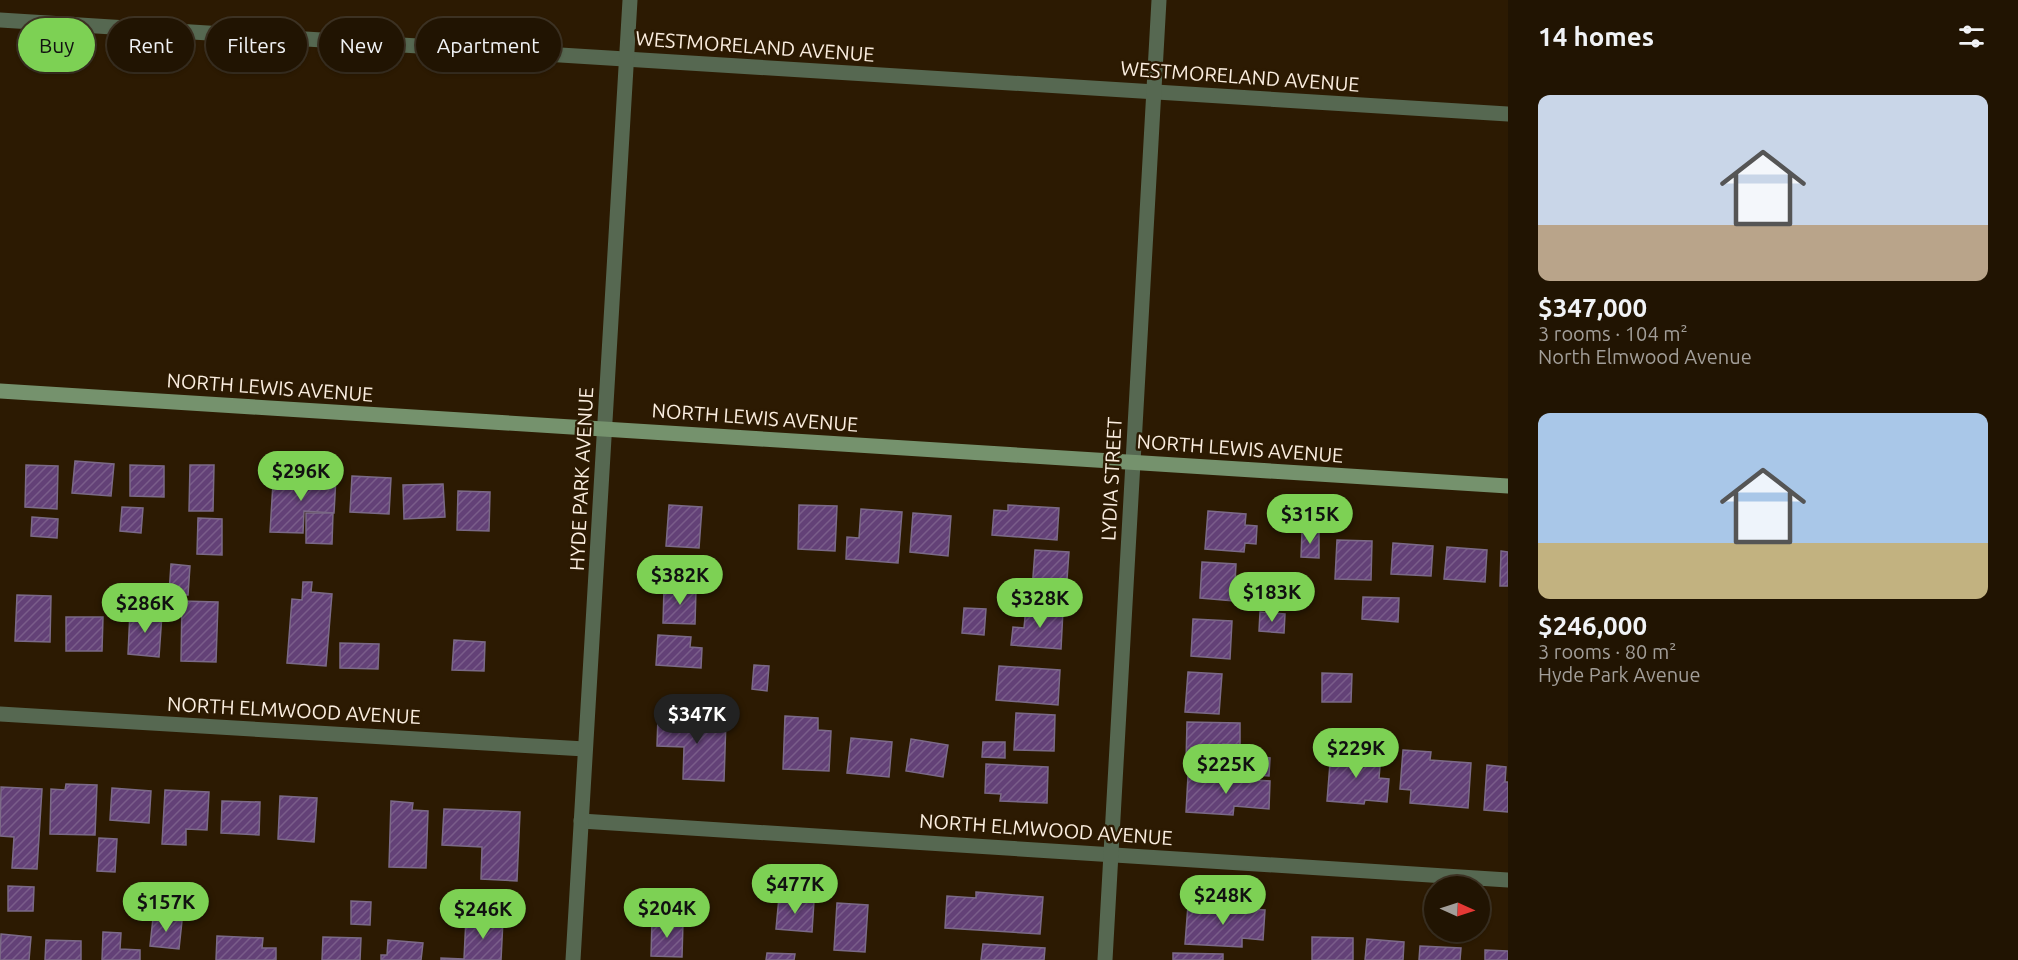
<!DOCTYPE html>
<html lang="en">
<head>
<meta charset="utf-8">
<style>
	:root { --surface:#211402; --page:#291d0c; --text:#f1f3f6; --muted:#a29e99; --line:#3e3324; --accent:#7dd154 }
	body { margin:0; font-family:Ubuntu,sans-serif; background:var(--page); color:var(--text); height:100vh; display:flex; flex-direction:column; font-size:22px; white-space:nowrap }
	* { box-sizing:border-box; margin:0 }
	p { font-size:20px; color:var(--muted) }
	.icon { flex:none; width:33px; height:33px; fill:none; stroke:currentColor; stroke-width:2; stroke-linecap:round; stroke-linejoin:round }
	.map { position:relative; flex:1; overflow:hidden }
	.sheet { display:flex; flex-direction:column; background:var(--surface); width:510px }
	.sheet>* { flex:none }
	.top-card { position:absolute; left:18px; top:18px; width:570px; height:54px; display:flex; gap:12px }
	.needle { width:39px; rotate:93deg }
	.tools { position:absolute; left:1424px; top:876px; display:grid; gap:12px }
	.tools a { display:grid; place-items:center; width:66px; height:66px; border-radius:50%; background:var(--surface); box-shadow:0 2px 4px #0004,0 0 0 2px var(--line); font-size:30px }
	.price { position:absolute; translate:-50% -51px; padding:0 14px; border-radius:21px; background:var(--accent); color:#111; font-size:20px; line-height:39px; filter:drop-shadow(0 2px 3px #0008) }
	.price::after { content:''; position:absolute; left:50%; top:36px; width:18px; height:14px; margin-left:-9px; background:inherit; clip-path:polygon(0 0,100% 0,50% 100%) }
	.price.active { background:#222; color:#fff }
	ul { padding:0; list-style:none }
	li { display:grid; align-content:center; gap:12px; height:318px; padding:0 30px }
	li span { display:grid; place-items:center; height:186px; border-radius:12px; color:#555 }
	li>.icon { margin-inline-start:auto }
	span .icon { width:108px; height:108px; fill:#fffc; stroke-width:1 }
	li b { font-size:26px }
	h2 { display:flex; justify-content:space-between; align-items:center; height:72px; padding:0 30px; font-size:26px }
	.tag { padding:0 21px; border-radius:27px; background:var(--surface); box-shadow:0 2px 4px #0004,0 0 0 2px var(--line); font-size:21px; line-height:54px }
	.tag.active { background:var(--accent); color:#111 }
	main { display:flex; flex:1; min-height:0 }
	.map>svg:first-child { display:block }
</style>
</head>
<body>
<main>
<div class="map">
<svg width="1508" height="960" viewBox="0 0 1508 960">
	<defs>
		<pattern id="building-hatch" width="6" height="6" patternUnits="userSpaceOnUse" patternTransform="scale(1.5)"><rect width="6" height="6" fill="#634177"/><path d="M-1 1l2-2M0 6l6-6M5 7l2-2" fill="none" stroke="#7a5d8a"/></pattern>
	</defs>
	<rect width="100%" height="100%" fill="#2c1a02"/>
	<g fill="url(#building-hatch)" stroke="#7b6a87" stroke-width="1.5">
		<path d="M 75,461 L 114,464 L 111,496 L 72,493 Z"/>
		<path d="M 26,465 L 58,466 L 57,509 L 25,507 Z"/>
		<path d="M 130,465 L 164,466 L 164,497 L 130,496 Z"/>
		<path d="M 190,465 L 214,465 L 213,511 L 189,511 Z"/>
		<path d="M 300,474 L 336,477 L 334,513 L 304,511 L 303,533 L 270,532 L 273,483 L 299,485 Z"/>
		<path d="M 352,476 L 391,478 L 389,514 L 350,512 Z"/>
		<path d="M 443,484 L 445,517 L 404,519 L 403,485 Z"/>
		<path d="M 458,491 L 490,492 L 489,531 L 457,530 Z"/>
		<path d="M 669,505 L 702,507 L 699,548 L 666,546 Z"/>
		<path d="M 799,505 L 837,506 L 835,551 L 798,549 Z"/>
		<path d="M 1008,505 L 1059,508 L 1057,540 L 992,535 L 994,510 L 1008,511 Z"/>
		<path d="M 122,507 L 143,508 L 141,533 L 120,531 Z"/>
		<path d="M 861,509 L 902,512 L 898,563 L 846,559 L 847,537 L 859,538 Z"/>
		<path d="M 1208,511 L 1246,514 L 1245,525 L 1257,526 L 1256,544 L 1245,543 L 1244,552 L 1205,549 Z"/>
		<path d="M 306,513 L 333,513 L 332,544 L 306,543 Z"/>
		<path d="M 913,513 L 951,516 L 948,556 L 910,552 Z"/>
		<path d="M 32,517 L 58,519 L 57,538 L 31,536 Z"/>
		<path d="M 198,518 L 222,519 L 222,555 L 197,554 Z"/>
		<path d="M 1302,532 L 1319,533 L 1319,558 L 1301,557 Z"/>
		<path d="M 1337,540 L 1372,541 L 1371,580 L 1335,579 Z"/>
		<path d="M 1393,543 L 1433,546 L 1431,576 L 1391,574 Z"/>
		<path d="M 1447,547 L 1487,550 L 1485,582 L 1444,579 Z"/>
		<path d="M 1035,550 L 1069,552 L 1066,593 L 1032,590 Z"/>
		<path d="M 1501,551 L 1508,552 L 1508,586 L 1500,586 Z"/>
		<path d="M 1202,562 L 1236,564 L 1234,601 L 1200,598 Z"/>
		<path d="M 171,564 L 190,566 L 188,595 L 169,594 Z"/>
		<path d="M 303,582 L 312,582 L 311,592 L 332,594 L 326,666 L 287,663 L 292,599 L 302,600 Z"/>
		<path d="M 664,588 L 696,589 L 695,624 L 663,623 Z"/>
		<path d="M 17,595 L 51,596 L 50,642 L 15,641 Z"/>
		<path d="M 1363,597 L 1399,598 L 1398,622 L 1362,619 Z"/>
		<path d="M 182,601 L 218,602 L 216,662 L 181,661 Z"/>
		<path d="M 1026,607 L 1063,610 L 1061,649 L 1011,645 L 1013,627 L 1024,628 Z"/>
		<path d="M 964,608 L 986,609 L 984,635 L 962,633 Z"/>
		<path d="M 130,612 L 162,614 L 159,657 L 128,654 Z"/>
		<path d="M 1260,612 L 1285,614 L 1284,633 L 1259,631 Z"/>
		<path d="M 66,617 L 103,617 L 102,651 L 66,651 Z"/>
		<path d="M 1193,619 L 1232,621 L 1230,659 L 1191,656 Z"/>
		<path d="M 658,635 L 691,637 L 690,647 L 702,648 L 701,668 L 656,665 Z"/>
		<path d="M 454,640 L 485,642 L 484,671 L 452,670 Z"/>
		<path d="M 340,643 L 379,644 L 378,669 L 340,668 Z"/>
		<path d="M 754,665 L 769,666 L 767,691 L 752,689 Z"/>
		<path d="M 999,666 L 1060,670 L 1058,705 L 996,700 Z"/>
		<path d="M 1188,672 L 1222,674 L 1219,714 L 1185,712 Z"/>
		<path d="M 1322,673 L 1352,674 L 1351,702 L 1322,702 Z"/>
		<path d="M 1016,713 L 1055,715 L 1054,751 L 1014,750 Z"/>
		<path d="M 785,716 L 818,718 L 818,730 L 831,731 L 829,771 L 783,769 Z"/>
		<path d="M 658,717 L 726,720 L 724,781 L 683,779 L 684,747 L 657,746 Z"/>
		<path d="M 1187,722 L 1240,723 L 1240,745 L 1223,744 L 1223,764 L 1186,763 Z"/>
		<path d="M 851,738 L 892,742 L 889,777 L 847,773 Z"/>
		<path d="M 911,739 L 948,745 L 943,777 L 906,771 Z"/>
		<path d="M 983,742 L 1005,742 L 1005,758 L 982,757 Z"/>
		<path d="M 1403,750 L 1431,752 L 1430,760 L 1471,763 L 1468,808 L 1410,803 L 1411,790 L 1400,789 Z"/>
		<path d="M 1331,751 L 1381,755 L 1379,778 L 1389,779 L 1387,802 L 1365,800 L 1364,804 L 1327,801 Z"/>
		<path d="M 1242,755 L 1270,758 L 1269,776 L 1241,774 Z"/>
		<path d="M 986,764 L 1048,767 L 1047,803 L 1000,801 L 1001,794 L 985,793 Z"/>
		<path d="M 1487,765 L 1506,767 L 1505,782 L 1508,782 L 1508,812 L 1484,810 Z"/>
		<path d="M 1188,776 L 1270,781 L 1269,809 L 1234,806 L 1233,815 L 1186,812 Z"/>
		<path d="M 66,784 L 97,785 L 95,835 L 50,834 L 51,789 L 65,790 Z"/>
		<path d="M 1,787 L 42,789 L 37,869 L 12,868 L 14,837 L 0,836 Z"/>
		<path d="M 112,788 L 151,791 L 149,823 L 110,820 Z"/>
		<path d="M 165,790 L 209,792 L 207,830 L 186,829 L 186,845 L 162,844 Z"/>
		<path d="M 280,796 L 317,798 L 314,842 L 278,839 Z"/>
		<path d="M 222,801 L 260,802 L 259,835 L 221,833 Z"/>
		<path d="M 391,801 L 413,803 L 412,810 L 428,811 L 426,868 L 389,867 Z"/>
		<path d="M 444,809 L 520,812 L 517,881 L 481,879 L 482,847 L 442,845 Z"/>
		<path d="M 99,838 L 117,839 L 115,872 L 97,871 Z"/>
		<path d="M 8,886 L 34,887 L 33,911 L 8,911 Z"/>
		<path d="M 976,892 L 1043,897 L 1040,934 L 945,928 L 947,896 L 976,898 Z"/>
		<path d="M 779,897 L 814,901 L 812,932 L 776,929 Z"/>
		<path d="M 351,901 L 371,902 L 370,925 L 351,924 Z"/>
		<path d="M 837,903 L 868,905 L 865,952 L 834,950 Z"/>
		<path d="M 1188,905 L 1265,910 L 1263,940 L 1242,938 L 1242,947 L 1185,944 Z"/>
		<path d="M 153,918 L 182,921 L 179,949 L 150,946 Z"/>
		<path d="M 466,918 L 503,920 L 501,960 L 441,960 L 441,958 L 464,959 Z"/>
		<path d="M 652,921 L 683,922 L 682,957 L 651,956 Z"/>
		<path d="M 103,932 L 121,933 L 120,949 L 140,950 L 140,960 L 102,960 Z"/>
		<path d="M 1,934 L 31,937 L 29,960 L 0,960 Z"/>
		<path d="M 217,936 L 263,938 L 262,948 L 276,948 L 276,960 L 216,960 Z"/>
		<path d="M 323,937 L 361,938 L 360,960 L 322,960 Z"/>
		<path d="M 1312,937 L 1353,938 L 1353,960 L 1312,960 Z"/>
		<path d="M 1367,939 L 1404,942 L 1403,960 L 1365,960 Z"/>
		<path d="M 46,940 L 81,941 L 81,960 L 45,960 Z"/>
		<path d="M 388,940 L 423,943 L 421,960 L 381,960 L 381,955 L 387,955 Z"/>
		<path d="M 983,944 L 1045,948 L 1044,960 L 981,960 Z"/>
		<path d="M 1420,946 L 1461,948 L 1460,960 L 1419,960 Z"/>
		<path d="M 1485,950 L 1508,951 L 1508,960 L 1485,960 Z"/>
		<path d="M 767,953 L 795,954 L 794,960 L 766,960 Z"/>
		<path d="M 1173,953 L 1223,954 L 1223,960 L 1173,960 Z"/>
	</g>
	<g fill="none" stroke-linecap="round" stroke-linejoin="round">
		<g stroke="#566851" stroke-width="15">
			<path d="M 0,20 L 1508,114"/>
			<path d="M 0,714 L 585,749"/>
			<path d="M 581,821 L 1508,880"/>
			<path d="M 573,960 L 630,0"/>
			<path d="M 1105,960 L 1159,0"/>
		</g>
		<path stroke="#75926d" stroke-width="15" d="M 0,391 L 1508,486"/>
	</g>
	<g text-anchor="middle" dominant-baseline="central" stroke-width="5" stroke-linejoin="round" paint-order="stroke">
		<g font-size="20" fill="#fbeee0" stroke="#2c1a02">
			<text transform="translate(755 46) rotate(4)">WESTMORELAND AVENUE</text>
			<text transform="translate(1240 76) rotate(4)">WESTMORELAND AVENUE</text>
			<text transform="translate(270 387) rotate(4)">NORTH LEWIS AVENUE</text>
			<text transform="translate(755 417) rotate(4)">NORTH LEWIS AVENUE</text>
			<text transform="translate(1240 448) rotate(4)">NORTH LEWIS AVENUE</text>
			<text transform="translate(581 479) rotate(-87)">HYDE PARK AVENUE</text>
			<text transform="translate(1111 479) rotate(-87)">LYDIA STREET</text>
			<text transform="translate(294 710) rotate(3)">NORTH ELMWOOD AVENUE</text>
			<text transform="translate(1046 829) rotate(4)">NORTH ELMWOOD AVENUE</text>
		</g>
	</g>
</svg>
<div class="tools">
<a><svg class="needle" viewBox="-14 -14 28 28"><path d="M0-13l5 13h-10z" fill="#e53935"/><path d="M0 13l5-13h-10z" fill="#a29e99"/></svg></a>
</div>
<b class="price" style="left:301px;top:502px">$296K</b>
<b class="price" style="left:1310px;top:545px">$315K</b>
<b class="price" style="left:680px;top:606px">$382K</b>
<b class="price" style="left:1272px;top:623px">$183K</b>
<b class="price" style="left:1040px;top:629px">$328K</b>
<b class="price" style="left:145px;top:634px">$286K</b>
<b class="price active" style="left:697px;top:745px">$347K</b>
<b class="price" style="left:1356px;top:779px">$229K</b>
<b class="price" style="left:1226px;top:795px">$225K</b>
<b class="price" style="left:795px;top:915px">$477K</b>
<b class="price" style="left:1223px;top:926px">$248K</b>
<b class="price" style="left:166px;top:933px">$157K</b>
<b class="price" style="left:667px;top:939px">$204K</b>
<b class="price" style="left:483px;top:940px">$246K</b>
<div class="top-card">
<a class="tag active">Buy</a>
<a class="tag">Rent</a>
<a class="tag">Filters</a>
<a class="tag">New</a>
<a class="tag">Apartment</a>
</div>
</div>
<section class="sheet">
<h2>14 homes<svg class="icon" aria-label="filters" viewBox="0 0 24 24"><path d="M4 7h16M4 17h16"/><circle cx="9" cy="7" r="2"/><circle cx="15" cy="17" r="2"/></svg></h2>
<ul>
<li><span style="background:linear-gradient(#c9d6e8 70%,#b9a48a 0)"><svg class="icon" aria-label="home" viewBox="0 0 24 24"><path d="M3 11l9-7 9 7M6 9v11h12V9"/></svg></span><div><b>$347,000</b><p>3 rooms · 104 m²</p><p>North Elmwood Avenue</p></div></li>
<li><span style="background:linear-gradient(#a9c7e8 70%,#c2b280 0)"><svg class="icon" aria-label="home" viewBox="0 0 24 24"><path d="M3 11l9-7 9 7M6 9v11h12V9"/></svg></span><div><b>$246,000</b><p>3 rooms · 80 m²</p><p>Hyde Park Avenue</p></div></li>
</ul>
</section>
</main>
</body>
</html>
